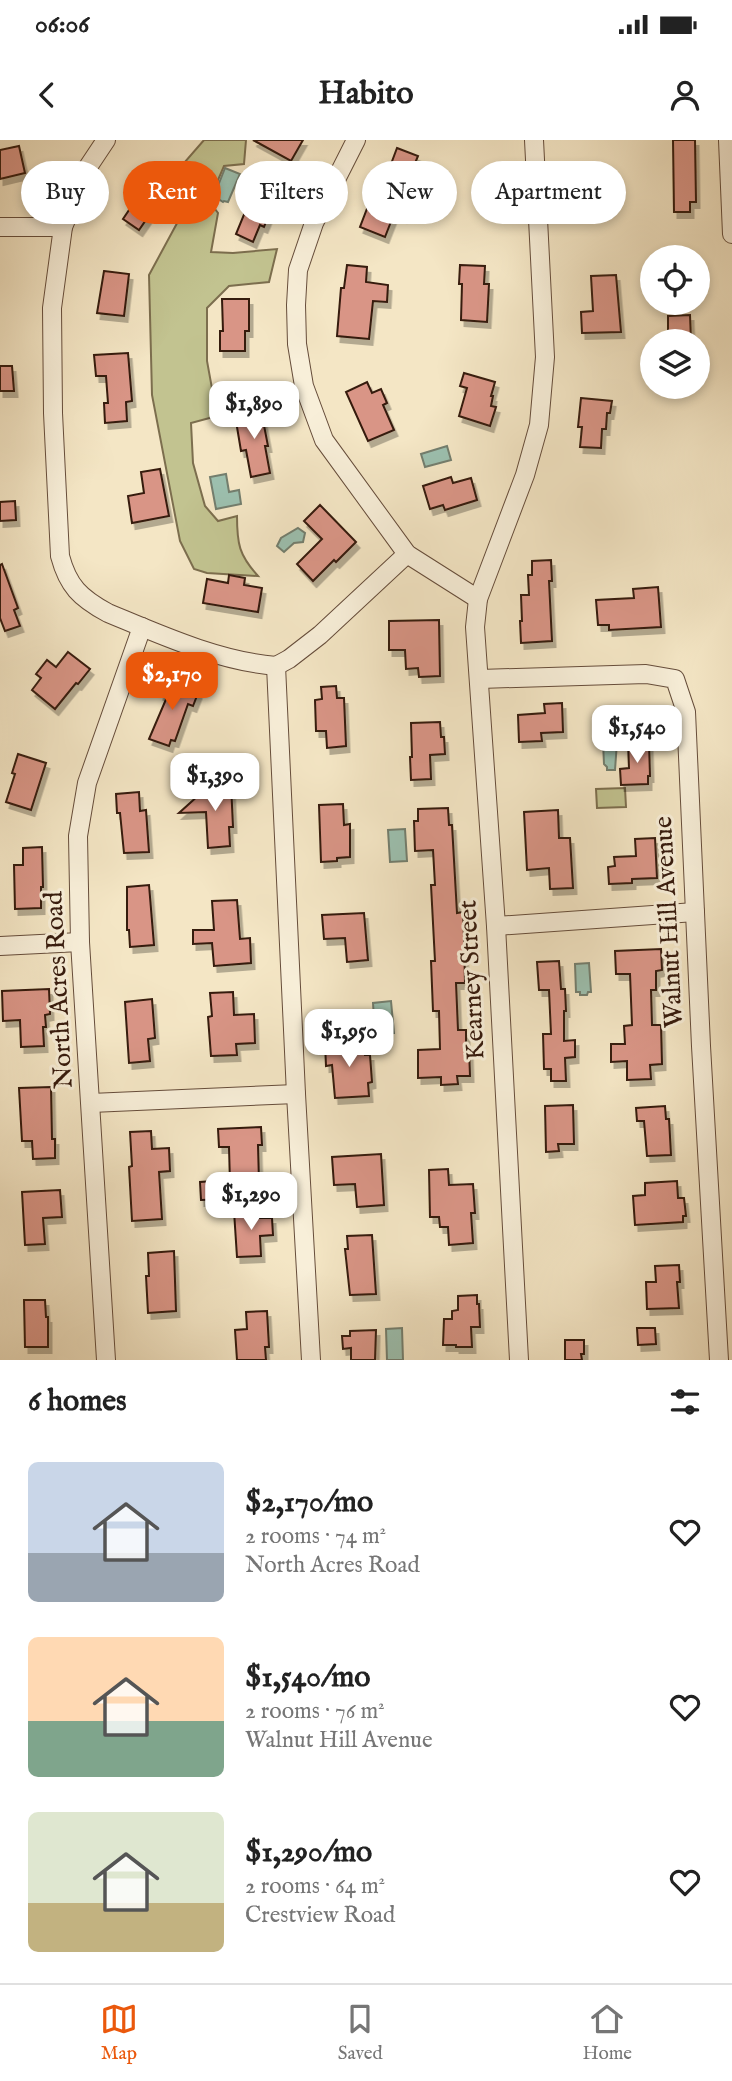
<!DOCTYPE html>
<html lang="en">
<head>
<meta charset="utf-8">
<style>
	:root { --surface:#fff; --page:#f2f2f2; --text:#222; --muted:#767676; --line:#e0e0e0; --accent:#ea580c }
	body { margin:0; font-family:"IM FELL English",serif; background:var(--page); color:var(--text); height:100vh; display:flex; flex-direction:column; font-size:26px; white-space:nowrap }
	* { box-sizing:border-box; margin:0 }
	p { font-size:23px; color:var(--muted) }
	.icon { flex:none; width:38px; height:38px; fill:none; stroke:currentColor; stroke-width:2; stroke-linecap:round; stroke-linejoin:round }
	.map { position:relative; height:1220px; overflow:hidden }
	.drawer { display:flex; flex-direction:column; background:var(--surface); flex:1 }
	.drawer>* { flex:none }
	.hud { position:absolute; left:21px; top:21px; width:691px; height:63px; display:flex; gap:14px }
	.buttons { position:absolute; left:640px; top:105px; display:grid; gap:14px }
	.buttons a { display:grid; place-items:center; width:70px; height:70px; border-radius:50%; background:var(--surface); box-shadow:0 4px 10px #0003; font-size:35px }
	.price { position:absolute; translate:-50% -60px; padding:0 16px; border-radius:14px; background:#fff; color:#222; font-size:23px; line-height:46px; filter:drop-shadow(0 2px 4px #0008) }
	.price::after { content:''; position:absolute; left:50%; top:42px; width:21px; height:16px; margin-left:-10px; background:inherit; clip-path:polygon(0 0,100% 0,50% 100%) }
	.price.selected { background:var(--accent); color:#fff }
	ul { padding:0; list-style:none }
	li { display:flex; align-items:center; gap:21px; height:175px; padding:0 28px }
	li span { display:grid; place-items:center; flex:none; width:196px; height:140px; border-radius:10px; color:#555 }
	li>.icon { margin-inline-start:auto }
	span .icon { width:84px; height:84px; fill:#fffc; stroke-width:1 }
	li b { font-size:30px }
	h2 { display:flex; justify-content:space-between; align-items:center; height:84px; padding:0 28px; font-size:30px }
	.chip { padding:0 24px; border-radius:32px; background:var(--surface); box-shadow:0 4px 10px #0003; font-size:24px; line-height:63px }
	.chip.selected { background:var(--accent); color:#fff }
	.status { display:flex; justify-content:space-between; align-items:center; height:49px; padding:0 35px; background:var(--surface); direction:ltr }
	.status svg { height:19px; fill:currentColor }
	header { display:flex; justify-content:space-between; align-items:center; height:91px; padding:0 28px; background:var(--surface); font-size:32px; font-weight:800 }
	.menu { display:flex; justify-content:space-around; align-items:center; height:98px; border-top:2px solid var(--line); background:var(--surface); font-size:19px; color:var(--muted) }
	.menu a { display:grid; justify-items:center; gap:4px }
	.menu .selected { color:var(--accent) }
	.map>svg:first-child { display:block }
</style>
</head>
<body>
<div class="status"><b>06:06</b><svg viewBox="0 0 49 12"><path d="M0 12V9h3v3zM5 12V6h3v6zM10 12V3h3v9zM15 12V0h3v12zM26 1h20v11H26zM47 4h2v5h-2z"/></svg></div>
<header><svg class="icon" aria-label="back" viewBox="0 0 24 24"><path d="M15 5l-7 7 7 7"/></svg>Habito<svg class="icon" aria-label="person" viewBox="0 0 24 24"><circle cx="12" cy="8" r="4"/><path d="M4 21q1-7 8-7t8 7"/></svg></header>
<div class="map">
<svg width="732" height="1220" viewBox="0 0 732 1220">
	<defs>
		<filter id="shadow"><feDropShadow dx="3.5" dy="6" stdDeviation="0" flood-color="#0004"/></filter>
	</defs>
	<rect width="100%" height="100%" fill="#f4e6c5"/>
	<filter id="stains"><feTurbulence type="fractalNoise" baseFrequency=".00286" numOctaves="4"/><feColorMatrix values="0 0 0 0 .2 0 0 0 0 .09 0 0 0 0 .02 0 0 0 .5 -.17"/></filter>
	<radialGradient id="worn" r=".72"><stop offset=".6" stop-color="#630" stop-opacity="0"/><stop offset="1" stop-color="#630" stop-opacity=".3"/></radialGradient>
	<g fill="#c2c390" stroke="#7c6e4e" stroke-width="2">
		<path d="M 204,0 L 246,0 L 244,24 L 224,26 L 209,61 L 218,73 L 211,112 L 233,113 L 277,109 L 269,142 L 229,146 L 207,168 L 207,221 L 217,276 L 191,283 L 193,323 L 205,366 L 218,381 L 237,376 C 237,404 239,415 258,436 L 207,433 L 194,429 L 180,401 L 152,255 L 149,135 L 182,74 L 177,31 Z"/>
		<path d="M 625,648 L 626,667 L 597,668 L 596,649 Z"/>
	</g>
	<g fill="#9cc0af" stroke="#737e6e" stroke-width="2">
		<path d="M 225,28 L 240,34 L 228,62 L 224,61 L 223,62 L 214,56 Z"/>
		<path d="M 433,34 L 434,46 L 427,65 L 414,61 L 420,44 L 419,36 Z"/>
		<path d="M 447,306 L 451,320 L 425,327 L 421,314 Z"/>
		<path d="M 226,334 L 229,352 L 239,350 L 241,364 L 216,369 L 210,337 Z"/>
		<path d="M 298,388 L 305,393 L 303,402 L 294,403 L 284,412 L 277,406 L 281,398 Z"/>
		<path d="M 606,599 L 614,599 L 617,602 L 615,630 L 607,630 L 607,627 L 604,624 L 603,602 Z"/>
		<path d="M 405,689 L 407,721 L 390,722 L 388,690 Z"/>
		<path d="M 589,823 L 591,852 L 588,852 L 587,855 L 580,855 L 580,852 L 576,852 L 575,824 Z"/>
		<path d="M 391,861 L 394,893 L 375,894 L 373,863 Z"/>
		<path d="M 402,1188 L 403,1220 L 387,1220 L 386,1189 Z"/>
	</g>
	<g fill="#d99586" stroke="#361a0d" stroke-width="2" filter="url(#shadow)">
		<path d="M 253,0 L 303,0 L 291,21 Z"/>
		<path d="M 673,0 L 695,0 L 696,62 L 690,62 L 690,72 L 674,72 Z"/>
		<path d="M 19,6 L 25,33 L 0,39 L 0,10 Z"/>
		<path d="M 397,8 L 418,16 L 401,57 L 410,60 L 403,77 L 394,74 L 385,97 L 360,87 L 373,53 L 376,55 L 382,39 L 385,40 Z"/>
		<path d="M 147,25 L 172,42 L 139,90 L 123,79 L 133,64 L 128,61 L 140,44 L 136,41 Z"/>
		<path d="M 259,38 L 277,45 L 272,56 L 276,58 L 264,87 L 260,85 L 253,102 L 236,94 Z"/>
		<path d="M 347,125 L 367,127 L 366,142 L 388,145 L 387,162 L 373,161 L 369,199 L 337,196 L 341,148 L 344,148 Z"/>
		<path d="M 460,125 L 485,126 L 484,144 L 489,144 L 487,182 L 461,180 L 462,144 L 459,144 Z"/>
		<path d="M 104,131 L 129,134 L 124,176 L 97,173 Z"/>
		<path d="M 616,135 L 621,192 L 582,193 L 581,172 L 593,171 L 591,136 Z"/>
		<path d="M 222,159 L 249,159 L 249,191 L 245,191 L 245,211 L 220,211 L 220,191 L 223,191 Z"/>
		<path d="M 690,175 L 691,201 L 668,201 L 668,176 Z"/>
		<path d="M 128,213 L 132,261 L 126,262 L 127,281 L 105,283 L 104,263 L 108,263 L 106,236 L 96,236 L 94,215 Z"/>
		<path d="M 0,226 L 12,226 L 14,251 L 0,251 Z"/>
		<path d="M 464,233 L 495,242 L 491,256 L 493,256 L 491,266 L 496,267 L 490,286 L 459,276 L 467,248 L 460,246 Z"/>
		<path d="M 367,242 L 372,253 L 381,249 L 387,263 L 383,265 L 394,290 L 368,301 L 346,252 Z"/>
		<path d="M 581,258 L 612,261 L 610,273 L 607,273 L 606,289 L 602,289 L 601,308 L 580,307 L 582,287 L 578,287 Z"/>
		<path d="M 261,270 L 268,306 L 265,306 L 270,333 L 251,337 L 246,310 L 241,311 L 235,275 Z"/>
		<path d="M 160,329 L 169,376 L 132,383 L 128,356 L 144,353 L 141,332 Z"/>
		<path d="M 451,337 L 453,343 L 471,338 L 477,360 L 445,370 L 443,365 L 430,369 L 423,346 Z"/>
		<path d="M 15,361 L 16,380 L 0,381 L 0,362 Z"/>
		<path d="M 320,365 L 356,402 L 336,422 L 334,420 L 313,441 L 297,424 L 322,399 L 304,381 Z"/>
		<path d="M 551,420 L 552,441 L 549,441 L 552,501 L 521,503 L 520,481 L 522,481 L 521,455 L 529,455 L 528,435 L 532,435 L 532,421 Z"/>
		<path d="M 2,424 L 18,468 L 14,470 L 20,486 L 5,491 L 0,478 L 0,425 Z"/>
		<path d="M 229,435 L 245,438 L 244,445 L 262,448 L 258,472 L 203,463 L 207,439 L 228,443 Z"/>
		<path d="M 658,447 L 661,487 L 609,490 L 609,485 L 598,485 L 596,460 L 634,458 L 633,449 Z"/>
		<path d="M 439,480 L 440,536 L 419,537 L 418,528 L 406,529 L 405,510 L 389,510 L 389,481 Z"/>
		<path d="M 68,512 L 90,529 L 78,544 L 76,543 L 55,569 L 32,550 L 41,538 L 36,534 L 47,520 L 56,527 Z"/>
		<path d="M 164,540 L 198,553 L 193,566 L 188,564 L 175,601 L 171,600 L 169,606 L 149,599 L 167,557 L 160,554 Z"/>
		<path d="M 336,546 L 337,558 L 344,558 L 346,606 L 327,608 L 326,591 L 316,591 L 315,560 L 322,559 L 321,547 Z"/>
		<path d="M 562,563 L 563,592 L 541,593 L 542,601 L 519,602 L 518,575 L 545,573 L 544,564 Z"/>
		<path d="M 440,582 L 441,597 L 444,597 L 445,614 L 430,615 L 431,639 L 411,640 L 410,617 L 412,617 L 411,583 Z"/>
		<path d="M 628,603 L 649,603 L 650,636 L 648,636 L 648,644 L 621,645 L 620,629 L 629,628 Z"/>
		<path d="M 18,614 L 46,623 L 31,670 L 6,662 L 15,634 L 12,633 Z"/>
		<path d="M 231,644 L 233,687 L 229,687 L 230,706 L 208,708 L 206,672 L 179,673 L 210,645 Z"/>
		<path d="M 139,652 L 140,671 L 146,670 L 149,712 L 124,713 L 120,673 L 117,673 L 116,654 Z"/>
		<path d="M 343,664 L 344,685 L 350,684 L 350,717 L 337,718 L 337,721 L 321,722 L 319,665 Z"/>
		<path d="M 448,668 L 449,685 L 452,685 L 457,773 L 463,772 L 464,797 L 465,843 L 456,843 L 458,890 L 466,890 L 466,908 L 469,908 L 470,936 L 457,936 L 458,944 L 441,945 L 441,937 L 418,938 L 418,910 L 440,909 L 439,871 L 433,871 L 431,821 L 435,821 L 431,745 L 435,745 L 433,710 L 415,711 L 414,681 L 418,681 L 418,669 Z"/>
		<path d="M 558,670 L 559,698 L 570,698 L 573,748 L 550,749 L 549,728 L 527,730 L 524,672 Z"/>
		<path d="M 655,698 L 657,738 L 632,739 L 632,743 L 609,744 L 608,727 L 615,726 L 614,717 L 636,716 L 635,699 Z"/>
		<path d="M 42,707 L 43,747 L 41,747 L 41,768 L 15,769 L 14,725 L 23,725 L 23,708 Z"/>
		<path d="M 149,745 L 154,805 L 130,807 L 129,790 L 127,790 L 127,747 Z"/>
		<path d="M 237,760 L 240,799 L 250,798 L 251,823 L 214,826 L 212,803 L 193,804 L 193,790 L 214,790 L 212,761 Z"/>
		<path d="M 364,773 L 368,820 L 347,822 L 345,798 L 324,799 L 322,775 Z"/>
		<path d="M 661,809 L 662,830 L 656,831 L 656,850 L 651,850 L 652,885 L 661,885 L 662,924 L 650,925 L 651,939 L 627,940 L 627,921 L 611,922 L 611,904 L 625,904 L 624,886 L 632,885 L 630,834 L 616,834 L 615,811 Z"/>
		<path d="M 559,821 L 561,849 L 565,849 L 566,871 L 564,871 L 564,901 L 575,900 L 575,917 L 565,918 L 566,941 L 551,941 L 551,929 L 544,929 L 543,894 L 551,894 L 549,850 L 539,850 L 537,822 Z"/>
		<path d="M 49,849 L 50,874 L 45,875 L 46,887 L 43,887 L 44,906 L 21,907 L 20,880 L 3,881 L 2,851 Z"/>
		<path d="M 233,852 L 234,875 L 254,874 L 255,903 L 236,904 L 237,915 L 211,916 L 208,877 L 212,876 L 210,853 Z"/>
		<path d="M 152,859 L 155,898 L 148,899 L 150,921 L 129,923 L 125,862 Z"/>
		<path d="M 343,902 L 343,906 L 364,904 L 365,915 L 370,915 L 372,942 L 368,943 L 369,956 L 335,958 L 332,925 L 326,926 L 325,903 Z"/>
		<path d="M 51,947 L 52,999 L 55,999 L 55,1018 L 33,1019 L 32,1001 L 22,1001 L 19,948 Z"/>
		<path d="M 573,965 L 574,1004 L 558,1004 L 559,1011 L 546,1012 L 545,966 Z"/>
		<path d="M 665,966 L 666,979 L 669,979 L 671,1015 L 647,1016 L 644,981 L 637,981 L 636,968 Z"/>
		<path d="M 261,987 L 262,1005 L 258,1005 L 259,1042 L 230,1043 L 229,1007 L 219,1007 L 218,989 Z"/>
		<path d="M 151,991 L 152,1009 L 169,1008 L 170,1031 L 159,1032 L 162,1079 L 132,1081 L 129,1027 L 132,1026 L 130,992 Z"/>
		<path d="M 381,1014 L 384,1065 L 357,1067 L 355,1044 L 334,1045 L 332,1017 Z"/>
		<path d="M 448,1029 L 449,1045 L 473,1044 L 475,1073 L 471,1073 L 473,1103 L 449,1105 L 448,1087 L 440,1087 L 439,1077 L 430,1077 L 429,1030 Z"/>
		<path d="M 228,1040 L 229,1059 L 201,1060 L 200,1042 Z"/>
		<path d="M 677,1041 L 678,1058 L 684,1058 L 686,1076 L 683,1076 L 683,1082 L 635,1085 L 633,1056 L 645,1055 L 645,1043 Z"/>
		<path d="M 60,1050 L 62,1077 L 43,1078 L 45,1104 L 25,1105 L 22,1052 Z"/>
		<path d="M 260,1070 L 260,1078 L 272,1078 L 273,1095 L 260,1096 L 261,1116 L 237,1117 L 234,1071 Z"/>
		<path d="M 372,1095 L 376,1154 L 350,1155 L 345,1109 L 348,1109 L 347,1096 Z"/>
		<path d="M 174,1111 L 176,1171 L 148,1173 L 146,1136 L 149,1136 L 148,1113 Z"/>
		<path d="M 679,1125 L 680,1142 L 677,1142 L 679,1168 L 647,1169 L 646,1142 L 656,1142 L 655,1126 Z"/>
		<path d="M 477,1155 L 477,1164 L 479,1164 L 480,1187 L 471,1187 L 472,1207 L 456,1207 L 456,1205 L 443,1205 L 444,1179 L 452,1179 L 452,1171 L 458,1170 L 458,1156 Z"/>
		<path d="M 24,1160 L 45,1160 L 46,1177 L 48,1177 L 48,1207 L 25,1207 Z"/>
		<path d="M 267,1171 L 269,1207 L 265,1207 L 266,1220 L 237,1220 L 235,1190 L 247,1189 L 246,1172 Z"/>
		<path d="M 637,1188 L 655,1188 L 656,1204 L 638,1205 Z"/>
		<path d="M 376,1190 L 375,1220 L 351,1220 L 351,1208 L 343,1209 L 342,1196 L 350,1196 L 350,1191 Z"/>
		<path d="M 565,1200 L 584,1200 L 584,1214 L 581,1214 L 582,1220 L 565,1220 Z"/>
	</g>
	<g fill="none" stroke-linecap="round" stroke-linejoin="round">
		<defs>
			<g id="minor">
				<path d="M 106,0 L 88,27 L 63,87 L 52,168 L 53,273 L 60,416 C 68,446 80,458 108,473 C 161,495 218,521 276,526"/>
				<path d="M 356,0 L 314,83 L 298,130 L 296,165 L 297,204 L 304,246 L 324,300 L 407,414 L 478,459"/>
				<path d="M 728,0 L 732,94"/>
				<path d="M 0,87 L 63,87"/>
				<path d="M 276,526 L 296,954 L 311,1220"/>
				<path d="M 276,526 L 289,519 L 320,495 L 407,414"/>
				<path d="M 480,539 L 646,534 L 675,539 L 686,572 L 701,906 L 719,1220"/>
				<path d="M 496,786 L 695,772"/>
				<path d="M 0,806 L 80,802"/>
				<path d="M 91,963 L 296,954"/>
				<path d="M 106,1220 L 80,802 L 78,696 L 87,643 L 142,487"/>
				<path d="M 519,1220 L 496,786 L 475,487 L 478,459 L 525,335 L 539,285 L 545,217 L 534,0"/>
			</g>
		</defs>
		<use href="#minor" stroke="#664d3b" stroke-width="20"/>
		<use href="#minor" stroke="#f8efd9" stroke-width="18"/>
	</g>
	<g text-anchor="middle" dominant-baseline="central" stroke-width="6" stroke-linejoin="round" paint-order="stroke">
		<g font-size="26" fill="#361a0d" stroke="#f8efd9">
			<text transform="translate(669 782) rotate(-93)">Walnut Hill Avenue</text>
			<text transform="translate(472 840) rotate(-93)">Kearney Street</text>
			<text transform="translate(59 850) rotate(-93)">North Acres Road</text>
		</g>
	</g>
	<rect width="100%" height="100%" filter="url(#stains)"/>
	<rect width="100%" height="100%" fill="url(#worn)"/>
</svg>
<div class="buttons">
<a><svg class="icon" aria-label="locate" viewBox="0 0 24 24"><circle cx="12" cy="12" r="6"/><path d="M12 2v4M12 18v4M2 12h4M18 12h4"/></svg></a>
<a><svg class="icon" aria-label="layers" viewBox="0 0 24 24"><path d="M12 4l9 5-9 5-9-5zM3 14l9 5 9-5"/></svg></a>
</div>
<b class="price" style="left:254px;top:301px">$1,890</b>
<b class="price selected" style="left:172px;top:572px">$2,170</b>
<b class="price" style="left:637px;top:625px">$1,540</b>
<b class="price" style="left:215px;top:673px">$1,390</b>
<b class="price" style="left:349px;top:929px">$1,950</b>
<b class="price" style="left:251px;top:1092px">$1,290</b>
<div class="hud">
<a class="chip">Buy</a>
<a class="chip selected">Rent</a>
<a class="chip">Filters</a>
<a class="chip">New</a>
<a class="chip">Apartment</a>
</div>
</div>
<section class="drawer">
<h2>6 homes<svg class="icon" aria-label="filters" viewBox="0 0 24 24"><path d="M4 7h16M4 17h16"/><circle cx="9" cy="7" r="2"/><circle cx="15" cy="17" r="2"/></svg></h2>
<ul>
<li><span style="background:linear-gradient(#c9d6e8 65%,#9aa5b1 0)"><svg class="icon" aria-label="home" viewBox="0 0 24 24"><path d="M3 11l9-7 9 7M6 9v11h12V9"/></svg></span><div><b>$2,170/mo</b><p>2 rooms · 74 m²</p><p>North Acres Road</p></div><svg class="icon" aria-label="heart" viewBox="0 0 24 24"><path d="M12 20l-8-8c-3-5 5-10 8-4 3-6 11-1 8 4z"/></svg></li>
<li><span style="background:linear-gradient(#ffd9b3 60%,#7fa58c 0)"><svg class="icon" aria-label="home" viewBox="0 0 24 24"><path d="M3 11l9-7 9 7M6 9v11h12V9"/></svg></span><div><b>$1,540/mo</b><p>2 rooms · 76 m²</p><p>Walnut Hill Avenue</p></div><svg class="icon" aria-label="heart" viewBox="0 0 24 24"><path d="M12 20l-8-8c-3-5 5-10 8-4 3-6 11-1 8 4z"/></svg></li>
<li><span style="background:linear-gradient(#dfe7d0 65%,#c2b280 0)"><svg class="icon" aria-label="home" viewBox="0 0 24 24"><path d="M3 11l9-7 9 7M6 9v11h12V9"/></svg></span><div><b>$1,290/mo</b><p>2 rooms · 64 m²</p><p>Crestview Road</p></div><svg class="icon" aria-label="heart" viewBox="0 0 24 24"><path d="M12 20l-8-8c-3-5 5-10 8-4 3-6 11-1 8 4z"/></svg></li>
</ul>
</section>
<nav class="menu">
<a class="selected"><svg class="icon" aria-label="map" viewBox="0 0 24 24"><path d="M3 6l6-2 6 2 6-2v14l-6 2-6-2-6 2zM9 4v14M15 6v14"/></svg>Map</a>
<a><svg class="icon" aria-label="saved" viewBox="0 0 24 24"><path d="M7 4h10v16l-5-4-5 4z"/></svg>Saved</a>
<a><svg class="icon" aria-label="home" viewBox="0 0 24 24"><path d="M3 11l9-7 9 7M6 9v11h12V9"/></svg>Home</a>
</nav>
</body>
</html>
